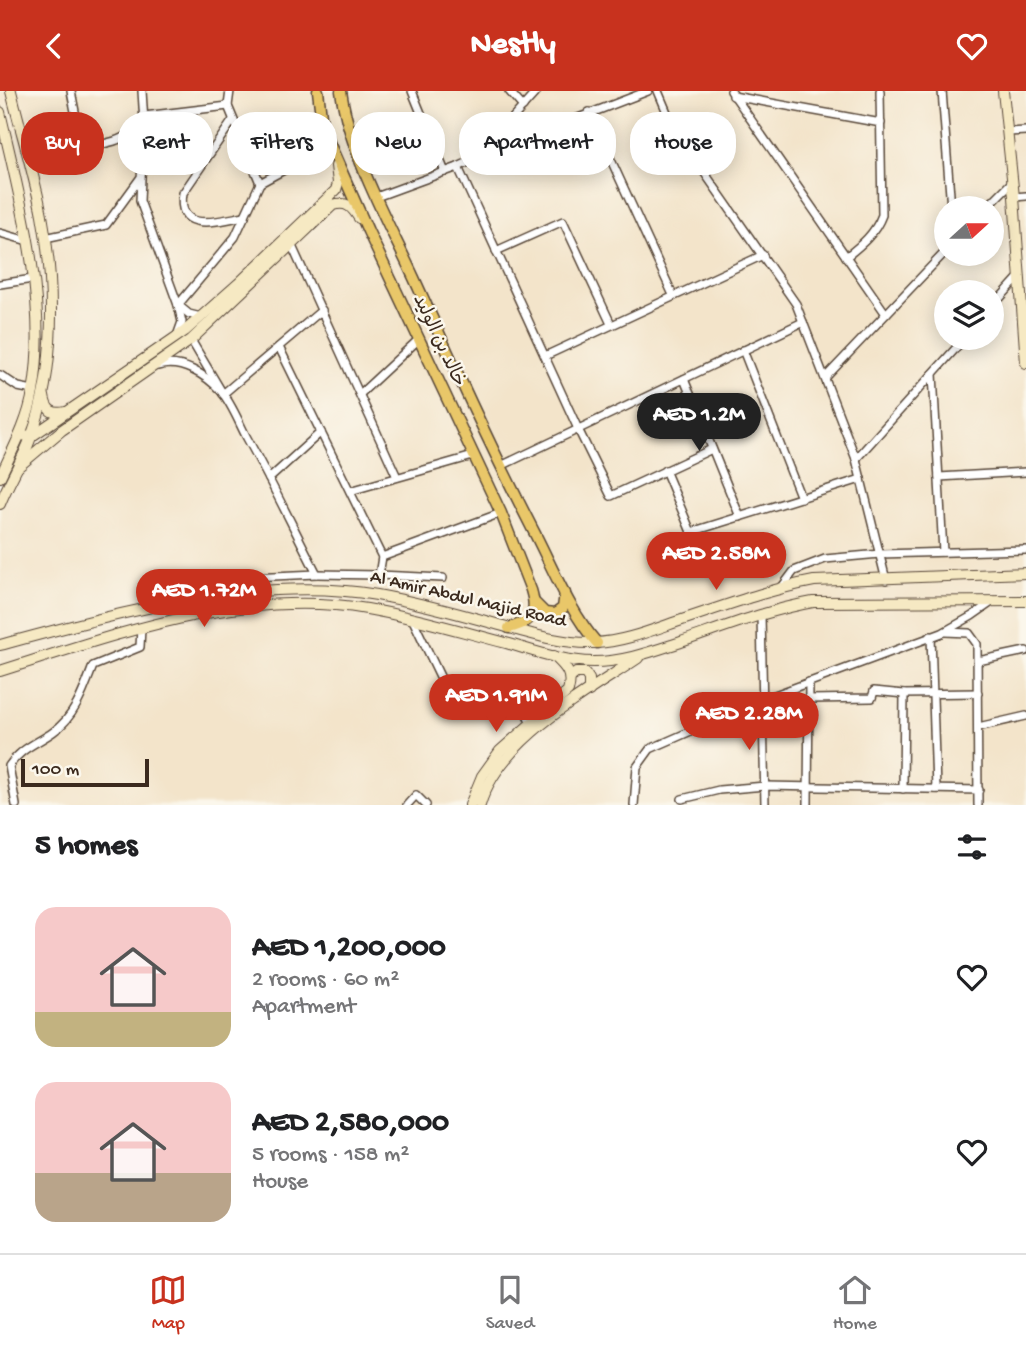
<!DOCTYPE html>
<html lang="en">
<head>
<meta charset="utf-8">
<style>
	:root { --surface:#fff; --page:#f6f6f6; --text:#202124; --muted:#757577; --line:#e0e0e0; --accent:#c8321e }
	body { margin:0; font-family:"Gochi Hand","Playpen Sans Arabic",sans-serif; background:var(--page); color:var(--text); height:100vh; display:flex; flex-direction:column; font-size:26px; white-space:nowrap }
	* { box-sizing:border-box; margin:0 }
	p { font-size:23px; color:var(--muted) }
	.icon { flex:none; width:38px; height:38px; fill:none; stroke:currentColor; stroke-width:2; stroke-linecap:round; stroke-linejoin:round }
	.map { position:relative; height:714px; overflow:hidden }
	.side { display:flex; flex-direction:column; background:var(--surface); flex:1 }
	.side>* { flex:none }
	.hud { position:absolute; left:21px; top:21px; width:985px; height:63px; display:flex; gap:14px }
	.needle { width:46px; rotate:69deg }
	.controls { position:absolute; left:934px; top:105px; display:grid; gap:14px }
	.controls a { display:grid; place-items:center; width:70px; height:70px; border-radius:50%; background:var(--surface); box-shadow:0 4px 18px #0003; font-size:35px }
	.scale { position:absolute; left:21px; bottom:18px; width:128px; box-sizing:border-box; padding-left:7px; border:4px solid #3b2a1e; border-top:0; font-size:19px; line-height:24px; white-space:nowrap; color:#3b2a1e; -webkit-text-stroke:5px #fbf7ec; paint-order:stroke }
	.price { position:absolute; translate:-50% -60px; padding:0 16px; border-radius:24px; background:var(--accent); color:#fff; font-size:23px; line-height:46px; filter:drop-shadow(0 2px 4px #0008) }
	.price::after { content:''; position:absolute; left:50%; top:42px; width:21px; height:16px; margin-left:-10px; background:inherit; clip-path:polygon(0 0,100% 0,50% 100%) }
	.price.current { background:#222; color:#fff }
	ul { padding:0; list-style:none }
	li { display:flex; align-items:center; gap:21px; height:175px; padding:0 35px }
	li span { display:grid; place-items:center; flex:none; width:196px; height:140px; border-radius:21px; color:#555 }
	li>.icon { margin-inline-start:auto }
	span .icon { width:84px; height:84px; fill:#fffc; stroke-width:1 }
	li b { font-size:30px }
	h2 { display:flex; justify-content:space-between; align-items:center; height:84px; padding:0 35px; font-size:30px }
	.tag { padding:0 24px; border-radius:28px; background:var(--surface); box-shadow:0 4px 18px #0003; font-size:24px; line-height:63px }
	.tag.current { background:var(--accent); color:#fff }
	header { display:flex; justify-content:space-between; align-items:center; height:91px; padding:0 35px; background:var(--accent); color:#fff; font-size:32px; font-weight:700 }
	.menu { display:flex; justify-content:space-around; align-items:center; height:98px; border-top:2px solid var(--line); background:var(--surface); font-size:19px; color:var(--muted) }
	.menu a { display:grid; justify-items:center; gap:4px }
	.menu .current { color:var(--accent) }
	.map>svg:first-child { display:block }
</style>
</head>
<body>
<header><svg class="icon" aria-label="back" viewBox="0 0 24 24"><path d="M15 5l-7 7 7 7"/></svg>Nestly<svg class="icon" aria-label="heart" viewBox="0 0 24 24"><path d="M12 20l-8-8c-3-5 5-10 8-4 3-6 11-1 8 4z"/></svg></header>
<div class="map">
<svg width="1026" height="714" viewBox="0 0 1026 714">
	<rect width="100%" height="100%" fill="#fbf7ec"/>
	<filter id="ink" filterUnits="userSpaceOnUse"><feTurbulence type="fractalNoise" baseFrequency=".0143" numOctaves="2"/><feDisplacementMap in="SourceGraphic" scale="14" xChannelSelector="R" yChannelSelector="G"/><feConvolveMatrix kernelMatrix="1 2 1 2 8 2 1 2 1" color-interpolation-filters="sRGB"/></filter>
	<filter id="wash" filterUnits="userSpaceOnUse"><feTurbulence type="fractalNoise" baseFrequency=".00686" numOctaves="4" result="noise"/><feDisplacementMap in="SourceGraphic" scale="28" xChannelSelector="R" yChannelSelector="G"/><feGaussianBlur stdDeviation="1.57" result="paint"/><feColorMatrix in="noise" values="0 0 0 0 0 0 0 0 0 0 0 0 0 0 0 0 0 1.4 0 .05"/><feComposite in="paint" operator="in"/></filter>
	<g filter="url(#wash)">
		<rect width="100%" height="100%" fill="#f3e4ca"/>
	</g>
	<g filter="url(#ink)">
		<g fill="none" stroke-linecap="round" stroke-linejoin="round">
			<defs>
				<g id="street">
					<path d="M 71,0 L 79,41 L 87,52 C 109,57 126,45 144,35"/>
					<path d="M 230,0 L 228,15 L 260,92"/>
					<path d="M 412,0 L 445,81"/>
					<path d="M 509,0 L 523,16"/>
					<path d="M 658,0 L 674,38 L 796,213 L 856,368 L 886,489"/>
					<path d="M 731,0 L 886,223"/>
					<path d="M 942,0 L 951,117"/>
					<path d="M 733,5 L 881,32"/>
					<path d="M 589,21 L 673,204"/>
					<path d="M 144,25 L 228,15"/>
					<path d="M 233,29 L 183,102 C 176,144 220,129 245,125"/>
					<path d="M 1008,41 L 1026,40"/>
					<path d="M 490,61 L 648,0"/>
					<path d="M 458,76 L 578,338 L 611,405 L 712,358"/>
					<path d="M 141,87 L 140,110 L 178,214 L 182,231 L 177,245"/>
					<path d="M 376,106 L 458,76 L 490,61 L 502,39 L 537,0"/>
					<path d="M 1014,106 L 1026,105"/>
					<path d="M 986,117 L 1013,90"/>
					<path d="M 0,142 L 28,150"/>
					<path d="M 45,147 L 106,134 L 141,86 L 145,47 L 142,0"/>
					<path d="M 292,155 L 397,386"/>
					<path d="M 496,160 L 563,130 L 611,233"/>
					<path d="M 846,166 C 861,154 875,143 882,124 L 880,0"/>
					<path d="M 0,193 L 33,188"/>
					<path d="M 992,216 L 1020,185"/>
					<path d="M 201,226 L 189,223 L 178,214 L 235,146 L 260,92 L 330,54"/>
					<path d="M 191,249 L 223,303 L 322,219"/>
					<path d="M 279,256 L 382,466 L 379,484 L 317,483"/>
					<path d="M 743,259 L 801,407"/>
					<path d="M 545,265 L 763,164"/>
					<path d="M 158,275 C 181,268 206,284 221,300 C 232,313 239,332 247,347 C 272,392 294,438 317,483 L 229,487 L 206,492 L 171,510"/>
					<path d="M 933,283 L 943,461"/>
					<path d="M 0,284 L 18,296 L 33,299"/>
					<path d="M 826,286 L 947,159"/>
					<path d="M 684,288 L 740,426"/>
					<path d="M 360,303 L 418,249"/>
					<path d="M 856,368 L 965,247"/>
					<path d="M 501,375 L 803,231"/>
					<path d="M 665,379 L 691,441 L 861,388"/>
					<path d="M 939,386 L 1026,381"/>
					<path d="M 269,388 L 321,341"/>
					<path d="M 350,400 L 473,365"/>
					<path d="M 382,466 L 501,422"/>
					<path d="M 379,484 L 443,487"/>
					<path d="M 782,496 L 794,480 L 825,468 L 880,463 L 1026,459"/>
					<path d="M 761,524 L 765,714"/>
					<path d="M 412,527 L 448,602 L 455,609 C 473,607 497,588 512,592 L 531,632"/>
					<path d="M 945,541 L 969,542 L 977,553 L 978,714"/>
					<path d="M 931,545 L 936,698"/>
					<path d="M 978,570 L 1026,560"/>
					<path d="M 810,608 L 872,607 L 874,600 L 904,603 L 978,602"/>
					<path d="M 978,636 L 1026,625"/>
					<path d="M 903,698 L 904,603"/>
					<path d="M 682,708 L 719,699 L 765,695 L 979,699"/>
					<path d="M 16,714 L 9,675 C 21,657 36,653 53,641 C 75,626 84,599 93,575 L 140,556 L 141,537"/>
					<path d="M 407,714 L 416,704 L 426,714"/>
					<path d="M 634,714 L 637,676 L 650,658 L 764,608 L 942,542 L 972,525 L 992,511"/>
					<path d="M 808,714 L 809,591"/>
				</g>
				<g id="secondary">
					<path d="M 1003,0 L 1014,106 L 1026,272"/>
					<path d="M 0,21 C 20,107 49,214 33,301 C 28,331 13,358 0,386"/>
					<path d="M 44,305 C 46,319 52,324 66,321"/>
					<path d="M 20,344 L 32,345 L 185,240 L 238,193 L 336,99 L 338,92 L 336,75"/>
					<path d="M 18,376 L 62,339 L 191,249 L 333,114 C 347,110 352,116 359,127"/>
					<path d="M 0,413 C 9,390 23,369 31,346 C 56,280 55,193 42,124 C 34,83 21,41 11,0"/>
					<path d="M 0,554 C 115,523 258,483 377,504 C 416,511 457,522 496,533 C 528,542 560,553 594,552 C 622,551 650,540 676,531 C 722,516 766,499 814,490 L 1026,482"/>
					<path d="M 0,580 C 118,543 242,497 367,518 C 414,526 460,540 506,552 C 534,560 564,571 594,571 C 624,571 653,560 681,551 C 725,536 768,519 813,511 L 1026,510"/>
					<path d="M 570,587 L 576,582 L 585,582 L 589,588 L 589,600"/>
					<path d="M 470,714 L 482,685 L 500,660 L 568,600 C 573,583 566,576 554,565"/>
					<path d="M 480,714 C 499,649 585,603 638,567"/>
				</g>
				<g id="primary">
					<path d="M 318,0 L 322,33 L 330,54 L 368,140 L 501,422 L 531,499 C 538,522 532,531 509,537"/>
					<path d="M 341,0 C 350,64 387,129 414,187 C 452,271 490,355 532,437 C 551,473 570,522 597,552"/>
					<path d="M 535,512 L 545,522 L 555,523 L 563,517 L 565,502"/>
				</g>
			</defs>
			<use href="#street" stroke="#574638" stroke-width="10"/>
			<use href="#secondary" stroke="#574638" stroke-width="12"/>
			<use href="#primary" stroke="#574638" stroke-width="13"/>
			<use href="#street" stroke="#fff" stroke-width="7"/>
			<use href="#secondary" stroke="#f6e9c3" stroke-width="10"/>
			<use href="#primary" stroke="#e9c769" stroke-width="10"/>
		</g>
	</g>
	<g text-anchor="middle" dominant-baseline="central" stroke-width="5" stroke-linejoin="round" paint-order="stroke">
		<g font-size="19" fill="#3b2a1e" stroke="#fbf7ec">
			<text transform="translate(438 250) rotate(65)">خالد بن الوليد</text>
			<text transform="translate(468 509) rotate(13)">Al Amir Abdul Majid Road</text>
		</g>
	</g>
</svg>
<div class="controls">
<a><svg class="needle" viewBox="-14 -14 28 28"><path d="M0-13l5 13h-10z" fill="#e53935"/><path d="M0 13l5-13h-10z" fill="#757577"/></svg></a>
<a><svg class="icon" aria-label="layers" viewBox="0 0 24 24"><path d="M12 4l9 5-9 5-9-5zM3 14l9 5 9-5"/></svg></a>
</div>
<div class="scale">100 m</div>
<b class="price current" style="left:699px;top:362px">AED 1.2M</b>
<b class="price" style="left:716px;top:501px">AED 2.58M</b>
<b class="price" style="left:204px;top:538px">AED 1.72M</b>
<b class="price" style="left:496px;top:643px">AED 1.91M</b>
<b class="price" style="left:749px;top:661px">AED 2.28M</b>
<div class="hud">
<a class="tag current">Buy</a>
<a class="tag">Rent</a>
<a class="tag">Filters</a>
<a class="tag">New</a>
<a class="tag">Apartment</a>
<a class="tag">House</a>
</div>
</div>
<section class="side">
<h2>5 homes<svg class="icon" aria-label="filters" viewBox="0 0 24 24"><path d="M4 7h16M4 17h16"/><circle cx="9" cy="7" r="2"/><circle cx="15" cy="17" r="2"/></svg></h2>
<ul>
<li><span style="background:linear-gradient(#f6c9c9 75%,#c2b280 0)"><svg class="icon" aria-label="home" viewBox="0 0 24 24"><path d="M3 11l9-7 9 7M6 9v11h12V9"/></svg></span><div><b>AED 1,200,000</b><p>2 rooms · 60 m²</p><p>Apartment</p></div><svg class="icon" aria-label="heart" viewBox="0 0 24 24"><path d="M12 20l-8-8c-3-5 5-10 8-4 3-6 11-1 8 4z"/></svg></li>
<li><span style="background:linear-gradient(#f6c9c9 65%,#b9a48a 0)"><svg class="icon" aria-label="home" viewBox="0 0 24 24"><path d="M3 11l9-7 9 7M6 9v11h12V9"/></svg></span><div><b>AED 2,580,000</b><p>5 rooms · 158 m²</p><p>House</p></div><svg class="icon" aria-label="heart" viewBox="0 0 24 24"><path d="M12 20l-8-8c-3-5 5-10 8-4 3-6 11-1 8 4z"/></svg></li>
</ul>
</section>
<nav class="menu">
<a class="current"><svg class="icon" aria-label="map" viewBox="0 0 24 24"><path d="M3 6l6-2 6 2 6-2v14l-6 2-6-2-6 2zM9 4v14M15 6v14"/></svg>Map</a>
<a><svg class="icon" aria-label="saved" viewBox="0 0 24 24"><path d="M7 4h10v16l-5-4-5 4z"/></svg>Saved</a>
<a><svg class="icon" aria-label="home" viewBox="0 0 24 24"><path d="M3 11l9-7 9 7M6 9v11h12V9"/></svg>Home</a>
</nav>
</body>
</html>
